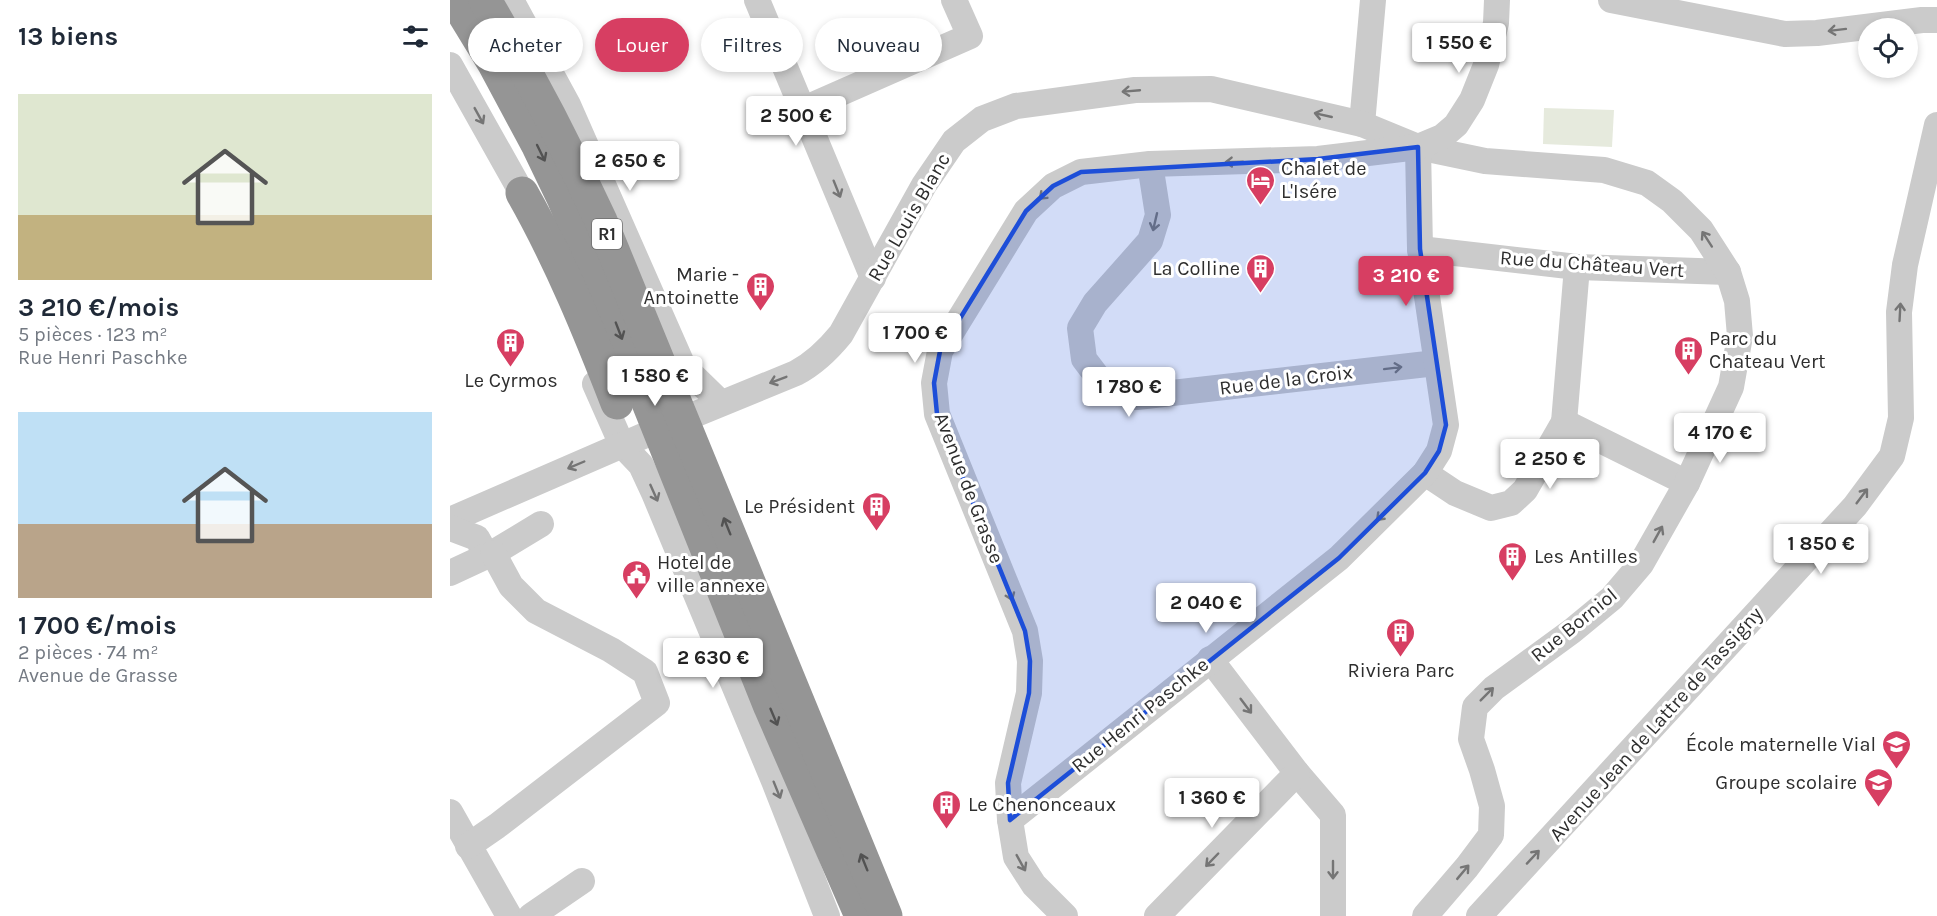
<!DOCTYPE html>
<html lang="fr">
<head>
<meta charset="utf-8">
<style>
	:root { --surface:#fff; --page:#f2f2f3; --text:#1f2937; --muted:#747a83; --accent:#d73e62 }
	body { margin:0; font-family:Karla,sans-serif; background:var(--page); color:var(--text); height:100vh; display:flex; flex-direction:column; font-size:22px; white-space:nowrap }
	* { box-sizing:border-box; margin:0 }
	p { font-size:20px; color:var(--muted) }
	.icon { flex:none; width:33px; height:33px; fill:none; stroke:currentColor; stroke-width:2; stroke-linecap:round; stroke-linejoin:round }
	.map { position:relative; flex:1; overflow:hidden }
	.details { display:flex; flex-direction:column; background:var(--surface); width:450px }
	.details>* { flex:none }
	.banner { position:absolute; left:18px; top:18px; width:570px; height:54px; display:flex; gap:12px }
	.tools { position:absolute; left:1408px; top:18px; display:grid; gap:12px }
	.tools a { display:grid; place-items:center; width:60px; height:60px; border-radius:50%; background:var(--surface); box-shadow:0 3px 9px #0003; font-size:30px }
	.price { position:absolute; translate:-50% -51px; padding:0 14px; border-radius:6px; background:#fff; color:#222; font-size:20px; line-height:39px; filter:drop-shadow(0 2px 3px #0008) }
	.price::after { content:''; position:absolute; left:50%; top:36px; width:18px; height:14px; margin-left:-9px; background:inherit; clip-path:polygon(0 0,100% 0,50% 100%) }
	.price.on { background:var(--accent); color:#fff }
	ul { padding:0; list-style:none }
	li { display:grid; align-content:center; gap:12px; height:318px; padding:0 18px }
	li span { display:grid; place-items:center; height:186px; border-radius:0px; color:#555 }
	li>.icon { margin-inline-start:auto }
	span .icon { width:108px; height:108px; fill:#fffc; stroke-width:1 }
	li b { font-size:26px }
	h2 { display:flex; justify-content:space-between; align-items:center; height:72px; padding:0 18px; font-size:26px }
	.pill { padding:0 21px; border-radius:27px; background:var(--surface); box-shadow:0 3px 9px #0003; font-size:21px; line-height:54px }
	.pill.on { background:var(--accent); color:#fff }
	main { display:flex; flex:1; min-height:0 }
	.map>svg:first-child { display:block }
</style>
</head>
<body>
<main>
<section class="details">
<h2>13 biens<svg class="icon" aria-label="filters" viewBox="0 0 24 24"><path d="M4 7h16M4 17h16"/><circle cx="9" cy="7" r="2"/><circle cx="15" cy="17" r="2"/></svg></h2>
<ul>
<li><span style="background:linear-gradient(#dfe7d0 65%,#c2b280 0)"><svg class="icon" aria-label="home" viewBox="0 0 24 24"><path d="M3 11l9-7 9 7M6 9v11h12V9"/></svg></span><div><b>3 210 €/mois</b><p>5 pièces · 123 m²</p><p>Rue Henri Paschke</p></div></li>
<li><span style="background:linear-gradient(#bfe0f5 60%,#b9a48a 0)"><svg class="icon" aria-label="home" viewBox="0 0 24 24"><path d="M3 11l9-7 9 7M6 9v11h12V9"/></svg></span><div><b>1 700 €/mois</b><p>2 pièces · 74 m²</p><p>Avenue de Grasse</p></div></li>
</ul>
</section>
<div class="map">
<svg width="1487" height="916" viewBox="0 0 1487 916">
	<rect width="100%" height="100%" fill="#fff"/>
	<path fill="#e6eadd" d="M 1094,108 L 1164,110 L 1162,147 L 1093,144 Z"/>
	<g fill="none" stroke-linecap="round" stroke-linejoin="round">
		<g stroke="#cbcbcb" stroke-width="26">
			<path d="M 61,0 L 118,105 L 233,366 L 271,403"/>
			<path d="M 307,0 L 423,278"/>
			<path d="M 1161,0 L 1335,34 L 1367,33 L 1472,20 L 1487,20"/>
			<path d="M 0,65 L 72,193 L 78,210"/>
			<path d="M 354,109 L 520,36 L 504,0"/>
			<path d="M 912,124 L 923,0"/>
			<path d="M 700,164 L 708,215 L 700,241 L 645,303 L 630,328 L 634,359 L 653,384 L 687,397 L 986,363"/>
			<path d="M 970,249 L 1127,267 L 1278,272"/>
			<path d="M 145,384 L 172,445 L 191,465 L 204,493 L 324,781 L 377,916"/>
			<path d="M 1114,422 L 1127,267"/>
			<path d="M 975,473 L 1005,493 L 1041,508 L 1061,503 L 1075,490 L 1114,422 L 1237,483"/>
			<path d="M 0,520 L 207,430 L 346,373 C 365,363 378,350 391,334 L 474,185 L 504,141 L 532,119 L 566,106 L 685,90 L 761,89 L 912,124 L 968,147 L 1035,161 L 1154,170 L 1197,183 L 1222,201 L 1251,230 L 1278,272 L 1287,301 L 1290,336 L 1281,387 L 1237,483 L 1191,564 L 1162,598 L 1122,631 L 1044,688 L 1025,707 L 1021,739 L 1032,770 L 1042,806 L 1041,835 L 1017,867 L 975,916"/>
			<path d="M 0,528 L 27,538 L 37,556"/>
			<path d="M 0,573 L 43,553 L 91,524"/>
			<path d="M 760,659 L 847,773 L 883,815 L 883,916"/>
			<path d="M 0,812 L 59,916"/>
			<path d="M 560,820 L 889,558 L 975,473 L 989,451 L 996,425 L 970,249 L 968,147"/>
			<path d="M 18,846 L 47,826 L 207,703 L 195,672 L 161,650 L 86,611 L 61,586 L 43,553"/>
			<path d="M 81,916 L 132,881"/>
			<path d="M 615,916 L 584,885 L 566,857 L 560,820 L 558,783 L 579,693 L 580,661 L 575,631 L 487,414 L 484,383 L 490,351 L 576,211 L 603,186 L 631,172 L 700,164 L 868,159 L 968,147 L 992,137 L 1006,125 L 1022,100 L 1036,65 L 1046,23 L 1047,0"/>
			<path d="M 707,916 L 847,773"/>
			<path d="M 1029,916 L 1405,506 L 1442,456 L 1451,418 L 1449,312 L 1455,265 L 1487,125"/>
		</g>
		<g stroke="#959595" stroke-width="33">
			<path d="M 5,0 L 44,64 L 88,146 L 113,198 L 162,313 L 320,707 L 411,916"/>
			<path d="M 35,0 C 78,72 116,145 151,221 L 436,916"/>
			<path d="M 72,193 C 110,260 139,331 167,403"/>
		</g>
	</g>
	<defs><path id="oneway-shaft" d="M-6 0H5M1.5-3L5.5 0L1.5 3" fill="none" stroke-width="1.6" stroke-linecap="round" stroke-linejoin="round" transform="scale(1.5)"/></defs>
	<g stroke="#757575">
		<use href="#oneway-shaft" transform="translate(1387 30) rotate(173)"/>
		<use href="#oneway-shaft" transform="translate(681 91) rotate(175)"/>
		<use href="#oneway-shaft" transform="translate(873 115) rotate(-167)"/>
		<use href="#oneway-shaft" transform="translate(29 116) rotate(61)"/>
		<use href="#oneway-shaft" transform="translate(784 162) rotate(178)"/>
		<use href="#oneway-shaft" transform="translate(387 189) rotate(68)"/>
		<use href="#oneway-shaft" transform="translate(596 193) rotate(137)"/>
		<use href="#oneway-shaft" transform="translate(705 222) rotate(103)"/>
		<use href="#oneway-shaft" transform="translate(1257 239) rotate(-123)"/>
		<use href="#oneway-shaft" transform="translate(1450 312) rotate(-87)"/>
		<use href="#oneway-shaft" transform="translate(943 368) rotate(-7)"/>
		<use href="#oneway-shaft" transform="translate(328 380) rotate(159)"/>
		<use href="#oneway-shaft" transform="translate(126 465) rotate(157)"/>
		<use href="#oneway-shaft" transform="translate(204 493) rotate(66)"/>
		<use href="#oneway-shaft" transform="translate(1412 496) rotate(-53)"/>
		<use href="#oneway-shaft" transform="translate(933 514) rotate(135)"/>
		<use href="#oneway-shaft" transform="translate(1208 534) rotate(-61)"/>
		<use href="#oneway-shaft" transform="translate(559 592) rotate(68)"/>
		<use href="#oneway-shaft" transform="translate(1037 694) rotate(-45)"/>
		<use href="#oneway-shaft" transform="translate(796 706) rotate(53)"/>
		<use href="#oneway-shaft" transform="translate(327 790) rotate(68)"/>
		<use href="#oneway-shaft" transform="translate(1083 857) rotate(-47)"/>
		<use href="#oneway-shaft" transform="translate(762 860) rotate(134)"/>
		<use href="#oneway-shaft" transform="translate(571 863) rotate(61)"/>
		<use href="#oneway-shaft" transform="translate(883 870) rotate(90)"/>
		<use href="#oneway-shaft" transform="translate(1013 872) rotate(-50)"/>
	</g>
	<g stroke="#525252">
		<use href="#oneway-shaft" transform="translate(91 153) rotate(64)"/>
		<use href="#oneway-shaft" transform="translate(169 331) rotate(69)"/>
		<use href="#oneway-shaft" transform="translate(277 526) rotate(-112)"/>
		<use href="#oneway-shaft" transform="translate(324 717) rotate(67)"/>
		<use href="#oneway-shaft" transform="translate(414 862) rotate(-112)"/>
	</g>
	<path fill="#1d4ed8" fill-opacity="0.2" stroke="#1d4ed8" stroke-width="4.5" stroke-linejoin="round" d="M 968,147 L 970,249 L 996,425 L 989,451 L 975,473 L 889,558 L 560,820 L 558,783 L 579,693 L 580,661 L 575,631 L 487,414 L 484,383 L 490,351 L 576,211 L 603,186 L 631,172 L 868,159 Z"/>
	<defs>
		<symbol id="hotel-pin" viewBox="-11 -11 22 30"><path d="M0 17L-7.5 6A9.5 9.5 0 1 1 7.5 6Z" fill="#d73e62" stroke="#fff"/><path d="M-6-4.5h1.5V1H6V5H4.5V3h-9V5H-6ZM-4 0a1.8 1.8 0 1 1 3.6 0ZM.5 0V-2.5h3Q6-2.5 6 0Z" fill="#fff"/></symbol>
		<symbol id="building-pin" viewBox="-11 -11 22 30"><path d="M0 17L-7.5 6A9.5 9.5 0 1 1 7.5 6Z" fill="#d73e62" stroke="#fff"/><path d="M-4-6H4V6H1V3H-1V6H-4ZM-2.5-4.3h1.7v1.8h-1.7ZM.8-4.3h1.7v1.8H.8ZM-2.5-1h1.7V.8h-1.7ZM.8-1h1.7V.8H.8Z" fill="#fff"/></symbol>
		<symbol id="civic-pin" viewBox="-11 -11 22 30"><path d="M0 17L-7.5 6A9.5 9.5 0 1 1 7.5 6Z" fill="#d73e62" stroke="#fff"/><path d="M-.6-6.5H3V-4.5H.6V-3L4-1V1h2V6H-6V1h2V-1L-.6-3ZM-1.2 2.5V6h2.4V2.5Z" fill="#fff"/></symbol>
		<symbol id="school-pin" viewBox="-11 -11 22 30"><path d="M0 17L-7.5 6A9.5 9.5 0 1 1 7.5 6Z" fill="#d73e62" stroke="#fff"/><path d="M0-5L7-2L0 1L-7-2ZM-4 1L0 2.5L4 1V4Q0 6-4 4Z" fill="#fff"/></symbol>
	</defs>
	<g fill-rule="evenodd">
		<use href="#hotel-pin" x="794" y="164" width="33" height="45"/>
		<use href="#building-pin" x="794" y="252" width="33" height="45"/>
		<use href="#building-pin" x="294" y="270" width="33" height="45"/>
		<use href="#building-pin" x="44" y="326" width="33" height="45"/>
		<use href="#building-pin" x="1222" y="334" width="33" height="45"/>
		<use href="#building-pin" x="410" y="490" width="33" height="45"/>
		<use href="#building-pin" x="1046" y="540" width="33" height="45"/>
		<use href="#civic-pin" x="170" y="558" width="33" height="45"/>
		<use href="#building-pin" x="934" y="616" width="33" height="45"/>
		<use href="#school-pin" x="1430" y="728" width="33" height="45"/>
		<use href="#school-pin" x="1412" y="766" width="33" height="45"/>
		<use href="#building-pin" x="480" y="788" width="33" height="45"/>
	</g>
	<g text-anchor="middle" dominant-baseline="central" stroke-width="6" stroke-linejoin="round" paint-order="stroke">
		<rect fill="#fff" stroke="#6d6d6d" stroke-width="1.5" x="142" y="219" width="30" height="30" rx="4.5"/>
		<g font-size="18" font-weight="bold" fill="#2e2e2e">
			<text x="157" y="234">R1</text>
		</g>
		<g font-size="20" fill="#2e2e2e" stroke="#fff" text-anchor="start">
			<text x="831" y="168">Chalet de<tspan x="831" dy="23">L'Isére</tspan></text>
			<text x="790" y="268" text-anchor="end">La Colline</text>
			<text x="289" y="274" text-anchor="end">Marie -<tspan x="289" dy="23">Antoinette</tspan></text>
			<text x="1259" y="338">Parc du<tspan x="1259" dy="23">Chateau Vert</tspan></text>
			<text x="61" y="380" text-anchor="middle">Le Cyrmos</text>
			<text x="405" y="506" text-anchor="end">Le Président</text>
			<text x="1084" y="556">Les Antilles</text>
			<text x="207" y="562">Hotel de<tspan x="207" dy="23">ville annexe</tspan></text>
			<text x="951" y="670" text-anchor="middle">Riviera Parc</text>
			<text x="1426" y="744" text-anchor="end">École maternelle Vial</text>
			<text x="1407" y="782" text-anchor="end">Groupe scolaire</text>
			<text x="518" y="804">Le Chenonceaux</text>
		</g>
		<g font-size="20" fill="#2e2e2e" stroke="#fff">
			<text transform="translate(459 217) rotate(-60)">Rue Louis Blanc</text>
			<text transform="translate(1142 264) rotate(4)">Rue du Château Vert</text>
			<text transform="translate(836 380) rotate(-7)">Rue de la Croix</text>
			<text transform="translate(519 488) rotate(69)">Avenue de Grasse</text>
			<text transform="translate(1124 625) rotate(-39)">Rue Borniol</text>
			<text transform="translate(690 715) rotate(-39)">Rue Henri Paschke</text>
			<text transform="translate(1206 724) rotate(-48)">Avenue Jean de Lattre de Tassigny</text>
		</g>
	</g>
</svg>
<div class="tools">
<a><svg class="icon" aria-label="locate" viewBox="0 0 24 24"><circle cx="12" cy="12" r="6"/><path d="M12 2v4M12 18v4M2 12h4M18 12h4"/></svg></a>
</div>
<b class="price" style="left:1009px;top:74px">1 550 €</b>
<b class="price" style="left:346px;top:147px">2 500 €</b>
<b class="price" style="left:180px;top:192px">2 650 €</b>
<b class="price on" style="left:956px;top:307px">3 210 €</b>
<b class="price" style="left:465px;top:364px">1 700 €</b>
<b class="price" style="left:205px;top:407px">1 580 €</b>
<b class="price" style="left:679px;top:418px">1 780 €</b>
<b class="price" style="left:1270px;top:464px">4 170 €</b>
<b class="price" style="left:1100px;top:490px">2 250 €</b>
<b class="price" style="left:1371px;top:575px">1 850 €</b>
<b class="price" style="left:756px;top:634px">2 040 €</b>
<b class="price" style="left:263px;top:689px">2 630 €</b>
<b class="price" style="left:762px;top:829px">1 360 €</b>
<div class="banner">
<a class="pill">Acheter</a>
<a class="pill on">Louer</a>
<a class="pill">Filtres</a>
<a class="pill">Nouveau</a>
</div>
</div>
</main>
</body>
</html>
